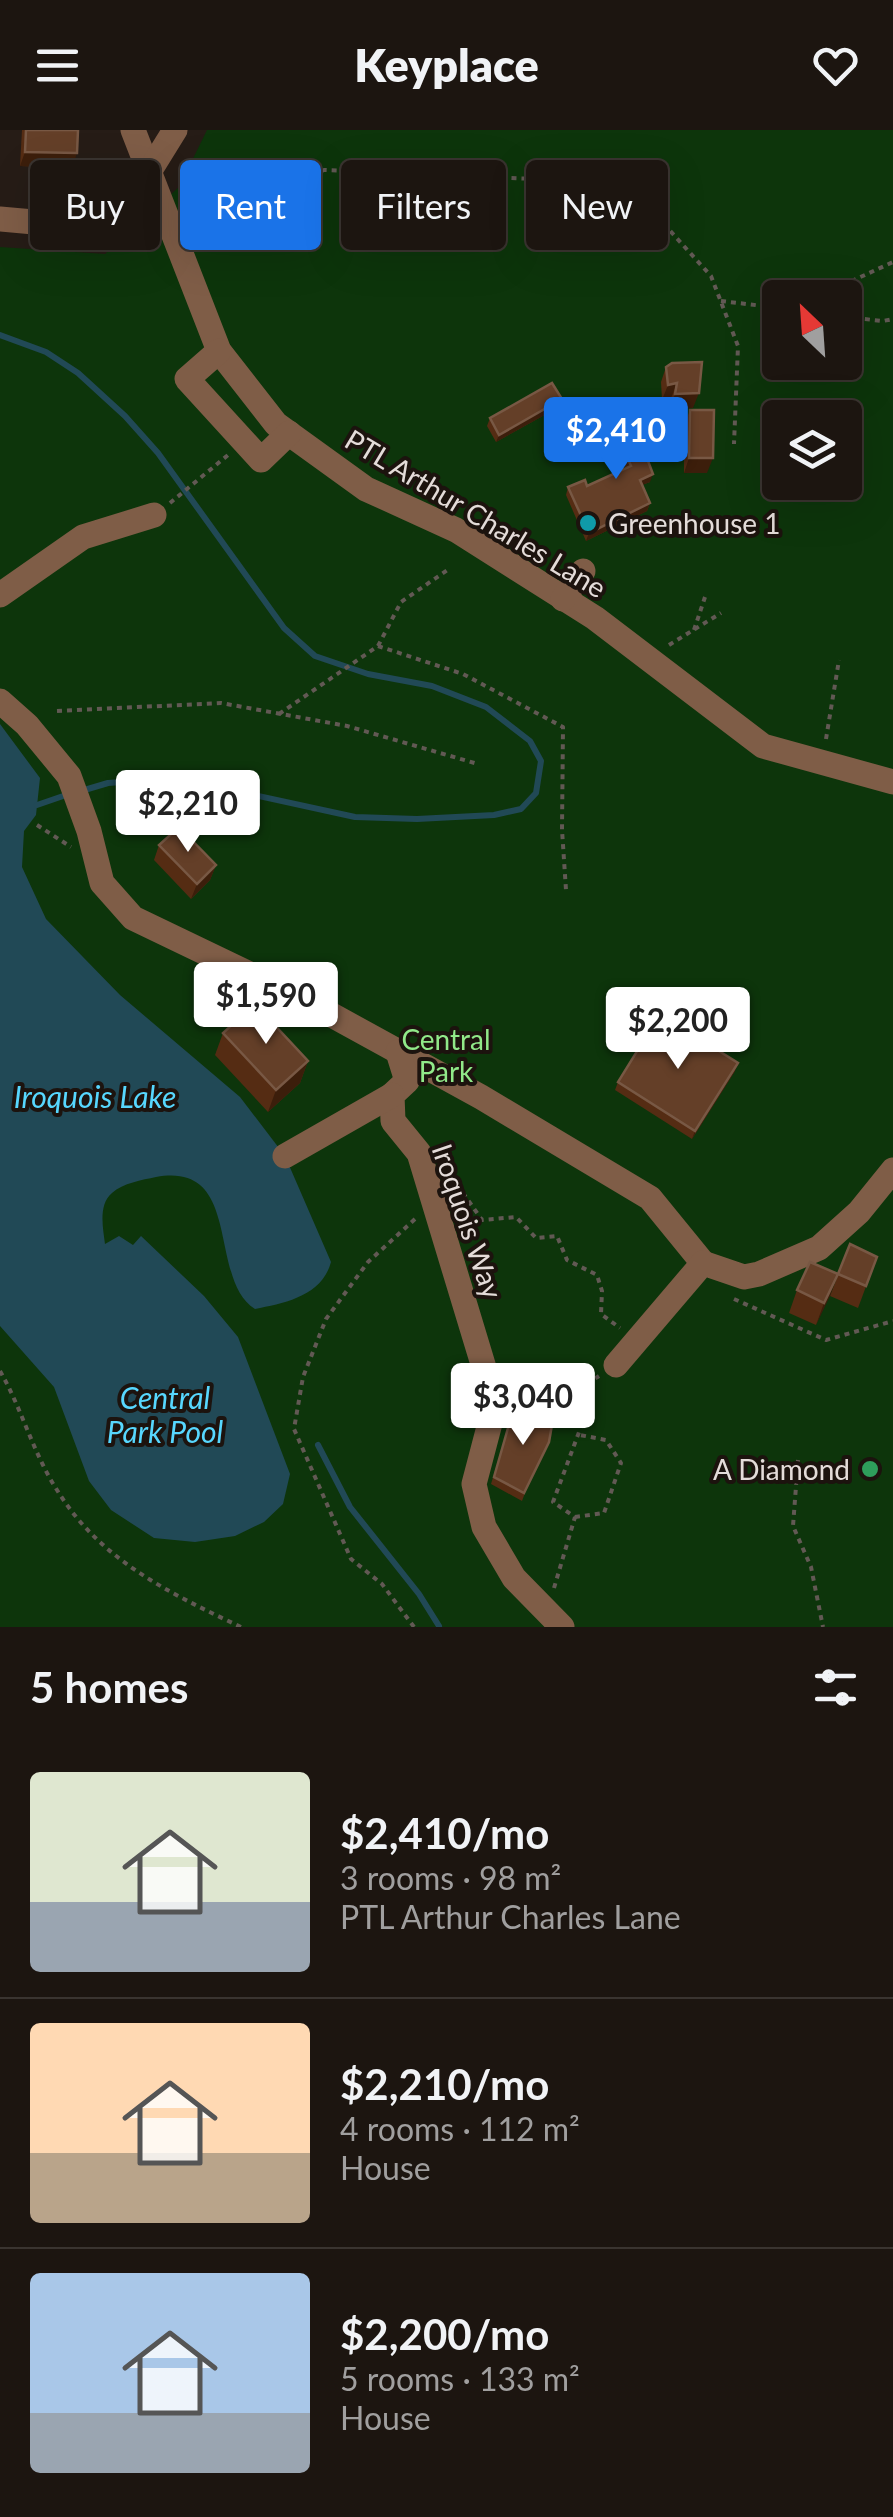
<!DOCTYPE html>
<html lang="en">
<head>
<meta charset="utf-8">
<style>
	:root { --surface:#1c1510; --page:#251e19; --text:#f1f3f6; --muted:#a09f9f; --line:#3a3430; --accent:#1a73e8 }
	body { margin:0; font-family:Lato,sans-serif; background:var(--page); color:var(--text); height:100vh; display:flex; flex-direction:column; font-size:38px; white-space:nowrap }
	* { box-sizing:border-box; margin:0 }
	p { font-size:32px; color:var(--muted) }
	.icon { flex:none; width:55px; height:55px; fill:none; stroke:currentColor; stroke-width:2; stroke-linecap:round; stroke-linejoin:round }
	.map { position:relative; height:1497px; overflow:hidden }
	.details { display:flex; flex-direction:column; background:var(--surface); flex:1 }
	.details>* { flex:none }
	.top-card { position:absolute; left:30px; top:30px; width:835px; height:90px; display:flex; gap:20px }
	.needle { width:65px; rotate:335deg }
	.buttons { position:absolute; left:762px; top:150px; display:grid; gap:20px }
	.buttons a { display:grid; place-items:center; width:100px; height:100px; border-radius:10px; background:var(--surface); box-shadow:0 10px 40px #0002,0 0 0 2px var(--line); font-size:50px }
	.price { position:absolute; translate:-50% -85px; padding:0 22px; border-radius:10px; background:#fff; color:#222; font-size:32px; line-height:65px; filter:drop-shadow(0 2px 5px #0008) }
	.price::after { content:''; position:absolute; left:50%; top:60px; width:30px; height:22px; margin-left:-15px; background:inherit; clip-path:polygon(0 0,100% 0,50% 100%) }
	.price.current { background:var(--accent); color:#fff }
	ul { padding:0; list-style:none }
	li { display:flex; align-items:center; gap:30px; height:250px; padding:0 30px }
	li+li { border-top:2px solid var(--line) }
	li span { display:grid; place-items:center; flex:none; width:280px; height:200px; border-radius:10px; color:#555 }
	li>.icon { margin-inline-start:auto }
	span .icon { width:120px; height:120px; fill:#fffc; stroke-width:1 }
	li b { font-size:42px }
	h2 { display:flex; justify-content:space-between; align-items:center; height:120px; padding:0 30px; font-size:42px }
	.chip { padding:0 35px; border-radius:10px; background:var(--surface); box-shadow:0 10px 40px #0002,0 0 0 2px var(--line); font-size:35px; line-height:90px }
	.chip.current { background:var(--accent); color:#fff }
	header { display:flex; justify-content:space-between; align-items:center; height:130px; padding:0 30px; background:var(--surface); font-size:45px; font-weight:800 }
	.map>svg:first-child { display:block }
</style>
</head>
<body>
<header><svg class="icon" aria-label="menu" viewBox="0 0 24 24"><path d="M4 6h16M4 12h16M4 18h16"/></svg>Keyplace<svg class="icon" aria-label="heart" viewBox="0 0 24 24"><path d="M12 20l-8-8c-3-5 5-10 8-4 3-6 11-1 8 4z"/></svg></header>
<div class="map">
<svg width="893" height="1497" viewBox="0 0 893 1497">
	<rect width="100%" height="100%" fill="#261c16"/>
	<path fill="#0d350b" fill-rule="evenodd" d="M 207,0 L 893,0 L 893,1497 L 0,1497 L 0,117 L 105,124 L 179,57 ZM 780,168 L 845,168 L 845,232 L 780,232 ZM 780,288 L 845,288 L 845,352 L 780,352 Z"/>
	<path fill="#214956" d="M 0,594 L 40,648 L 36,685 L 24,701 L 22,737 L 46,789 L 120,865 L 240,967 L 285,1026 L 331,1132 C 322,1166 285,1173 255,1179 C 207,1149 244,1031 156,1047 C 142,1050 123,1053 112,1063 C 98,1075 103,1098 105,1114 L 119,1106 L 133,1115 L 141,1106 L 204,1166 L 238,1207 L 290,1344 L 283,1374 L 264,1392 L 235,1406 L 195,1412 L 154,1408 L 111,1380 L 89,1351 L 54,1257 L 0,1196 Z"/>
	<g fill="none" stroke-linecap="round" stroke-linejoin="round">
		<g stroke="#214956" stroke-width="6">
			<path d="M 0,205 L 46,222 L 78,243 L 125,286 L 158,323 L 284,498 L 315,526 L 368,544 L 432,556 L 486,577 L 530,611 L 541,631 L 536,663 L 521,679 L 494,685 L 417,689 L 355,687 L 176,648 L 108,653 L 81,661"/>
			<path d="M 37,675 L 69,664"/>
			<path d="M 318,1315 L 350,1377 L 419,1464 L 439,1496"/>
		</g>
		<g stroke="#625954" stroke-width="4" stroke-dasharray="5 5" stroke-linecap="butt">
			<path d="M 194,98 L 324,40 L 536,49 L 663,93 L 711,146 L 738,216 L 734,314"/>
			<path d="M 815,168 L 893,132"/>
			<path d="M 721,171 L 780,178"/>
			<path d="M 845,187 L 883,191 L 893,189"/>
			<path d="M 170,373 L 228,325"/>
			<path d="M 694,500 L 705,467"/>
			<path d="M 669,515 L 721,483"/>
			<path d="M 378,516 L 401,472 L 449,439"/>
			<path d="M 57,581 L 221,573 L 347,596 L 478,634"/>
			<path d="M 279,584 L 378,516 L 463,544 L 563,597 L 562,700 L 566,760"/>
			<path d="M 826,609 L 839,530"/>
			<path d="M 37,695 L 71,717"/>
			<path d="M 454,1068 L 463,1063 L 482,1090 L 516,1087 L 536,1108 L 557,1106 L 567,1130 L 597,1145 L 602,1161 L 601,1184 L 620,1198"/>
			<path d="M 734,1169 L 826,1210 L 893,1191"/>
			<path d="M 0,1241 C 22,1279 33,1323 57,1360 C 100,1430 169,1463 241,1497"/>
			<path d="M 518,1266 C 546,1264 574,1262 599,1246"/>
			<path d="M 798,1330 L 793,1396 L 811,1437 L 823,1497"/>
			<path d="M 575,1387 L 604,1383 L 621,1333 L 606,1310 L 580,1305"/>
			<path d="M 554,1458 L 575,1387 L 553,1372 L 585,1286 L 577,1257"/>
			<path d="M 414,1497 L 382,1454 L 351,1429 L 294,1299 L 303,1247 L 326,1189 L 368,1132 L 415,1089"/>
		</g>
		<g stroke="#7f5d47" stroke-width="25">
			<path d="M 133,0 L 219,221 L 276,294 L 366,359 L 456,400 L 595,488 L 763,616 L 893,652"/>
			<path d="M 0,89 L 67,95 L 117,84 L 149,42 L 175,0"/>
			<path d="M 219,221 L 187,249 L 261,330 L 289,303"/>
			<path d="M 0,465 L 83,407 L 154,385"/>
			<path d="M 563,469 L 583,441"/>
			<path d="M 0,571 L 27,595 L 69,646 L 89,701 L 102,753 L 133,788 L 308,872 L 481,967 L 650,1068 L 703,1133"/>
			<path d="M 398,922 L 407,951 L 392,965 L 393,991 L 419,1023 L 495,1274 L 474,1354 L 484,1397 L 514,1448 L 562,1497"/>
			<path d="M 285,1026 L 392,965"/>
			<path d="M 616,1235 L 703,1133 L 744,1147 L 759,1144 L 819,1118 L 859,1082 L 893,1040"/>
		</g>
	</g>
	<g fill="#552c13">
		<path d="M 22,0 L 78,0 L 72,38 L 20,36 Z"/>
		<path d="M 666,237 L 693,278 L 670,279 L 671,268 L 662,270 L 661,252 Z"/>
		<path d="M 559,277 L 496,312 L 487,296 L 490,288 Z"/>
		<path d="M 690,280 L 707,343 L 684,343 L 684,295 Z"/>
		<path d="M 609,287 L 650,352 L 642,355 L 650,373 L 647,381 L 586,411 L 566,365 L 568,357 L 587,356 L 626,339 L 607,295 Z"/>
		<path d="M 159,715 L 216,735 L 210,750 L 191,769 L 154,730 Z"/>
		<path d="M 223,903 L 308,931 L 300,953 L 268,982 L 215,925 Z"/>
		<path d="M 735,941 L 692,1009 L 615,960 L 618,952 Z"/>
		<path d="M 850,1114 L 877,1127 L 858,1178 L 830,1166 Z"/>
		<path d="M 838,1144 L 816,1195 L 789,1183 L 797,1160 Z"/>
		<path d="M 514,1277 L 553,1289 L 522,1371 L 491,1354 Z"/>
	</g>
	<g fill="#3c1e0b">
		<path d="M 25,22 L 77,23 L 72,38 L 20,36 Z"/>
		<path d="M 677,253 L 671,268 L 662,270 L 668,255 Z"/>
		<path d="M 699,263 L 693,278 L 670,279 L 675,264 Z"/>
		<path d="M 562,269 L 559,277 L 496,312 L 499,305 Z"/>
		<path d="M 689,328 L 713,328 L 707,343 L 684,343 Z"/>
		<path d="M 653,344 L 650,352 L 637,357 L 640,350 Z"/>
		<path d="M 650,373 L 647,381 L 586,411 L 589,403 Z"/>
		<path d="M 216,735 L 210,750 L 191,769 L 197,754 Z"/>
		<path d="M 308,931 L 300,953 L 268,982 L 276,960 Z"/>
		<path d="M 738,933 L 735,941 L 692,1009 L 695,1001 Z"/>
		<path d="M 838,1144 L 830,1166 L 816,1195 L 824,1173 Z"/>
	</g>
	<g fill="#643f28" stroke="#785844" stroke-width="2.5">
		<path d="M 26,0 L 78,0 L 77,23 L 25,22 Z"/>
		<path d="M 702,232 L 699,263 L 675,264 L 677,253 L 668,255 L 666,237 L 672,233 Z"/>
		<path d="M 552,253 L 562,269 L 499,305 L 490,288 Z"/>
		<path d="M 628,278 L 653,344 L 640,350 L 650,373 L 589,403 L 568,357 L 585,350 L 587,356 L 631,336 L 609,287 Z"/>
		<path d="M 690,280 L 714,280 L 713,328 L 689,328 Z"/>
		<path d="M 179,697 L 216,735 L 197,754 L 159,715 Z"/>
		<path d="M 255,874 L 308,931 L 276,960 L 223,903 Z"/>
		<path d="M 660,884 L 738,933 L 695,1001 L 618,952 Z"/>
		<path d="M 850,1114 L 877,1127 L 866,1156 L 838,1144 Z"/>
		<path d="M 810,1132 L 838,1144 L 824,1173 L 797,1160 Z"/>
		<path d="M 514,1277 L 553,1289 L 549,1312 L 524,1363 L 494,1347 Z"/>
	</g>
	<circle fill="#0f9aa8" stroke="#1c130e" stroke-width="4" cx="588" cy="393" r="10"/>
	<circle fill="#2e9e5b" stroke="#1c130e" stroke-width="4" cx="870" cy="1339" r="10"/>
	<g text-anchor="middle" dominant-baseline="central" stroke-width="8" stroke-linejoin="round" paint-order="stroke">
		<g font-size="28" fill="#e4dcd9" stroke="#1c130e">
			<text transform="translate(476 383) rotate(31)">PTL Arthur Charles Lane</text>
			<text transform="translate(468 1091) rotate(71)">Iroquois Way</text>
		</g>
		<g font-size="28" fill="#e4dcd9" stroke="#1c130e" text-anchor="start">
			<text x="608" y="393">Greenhouse 1</text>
			<text x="850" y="1339" text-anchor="end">A Diamond</text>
		</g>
		<g font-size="28" fill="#91e989" stroke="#1c130e">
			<text x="446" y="909">Central<tspan x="446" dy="32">Park</tspan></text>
		</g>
		<g font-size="30" font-style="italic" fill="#57d7fe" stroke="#1c130e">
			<text x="95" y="966">Iroquois Lake</text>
			<text x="165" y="1267">Central<tspan x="165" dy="34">Park Pool</tspan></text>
		</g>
	</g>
</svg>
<div class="buttons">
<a><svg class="needle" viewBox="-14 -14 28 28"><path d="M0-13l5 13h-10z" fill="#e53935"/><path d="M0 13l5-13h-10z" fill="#a09f9f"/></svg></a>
<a><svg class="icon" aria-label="layers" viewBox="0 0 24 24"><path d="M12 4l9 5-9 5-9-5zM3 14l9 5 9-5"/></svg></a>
</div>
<b class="price current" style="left:616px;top:352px">$2,410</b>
<b class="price" style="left:188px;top:725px">$2,210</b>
<b class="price" style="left:266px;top:917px">$1,590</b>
<b class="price" style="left:678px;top:942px">$2,200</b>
<b class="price" style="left:523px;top:1318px">$3,040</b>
<div class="top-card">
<a class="chip">Buy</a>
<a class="chip current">Rent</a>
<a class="chip">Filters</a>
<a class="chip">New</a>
</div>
</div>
<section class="details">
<h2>5 homes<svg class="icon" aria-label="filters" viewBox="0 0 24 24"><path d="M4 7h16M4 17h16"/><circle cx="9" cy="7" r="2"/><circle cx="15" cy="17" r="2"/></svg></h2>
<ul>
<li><span style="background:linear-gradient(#dfe7d0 65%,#9aa5b1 0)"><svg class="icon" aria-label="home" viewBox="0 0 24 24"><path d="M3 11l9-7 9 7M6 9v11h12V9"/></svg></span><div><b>$2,410/mo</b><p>3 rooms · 98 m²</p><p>PTL Arthur Charles Lane</p></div></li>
<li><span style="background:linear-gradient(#ffd9b3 65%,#b9a48a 0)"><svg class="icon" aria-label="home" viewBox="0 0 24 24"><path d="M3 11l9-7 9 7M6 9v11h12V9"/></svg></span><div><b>$2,210/mo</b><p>4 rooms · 112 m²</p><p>House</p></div></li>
<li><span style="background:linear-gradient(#a9c7e8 70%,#9aa5b1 0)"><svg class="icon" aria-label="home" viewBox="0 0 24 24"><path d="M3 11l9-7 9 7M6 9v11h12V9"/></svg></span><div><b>$2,200/mo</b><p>5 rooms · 133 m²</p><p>House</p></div></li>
</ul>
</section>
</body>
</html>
